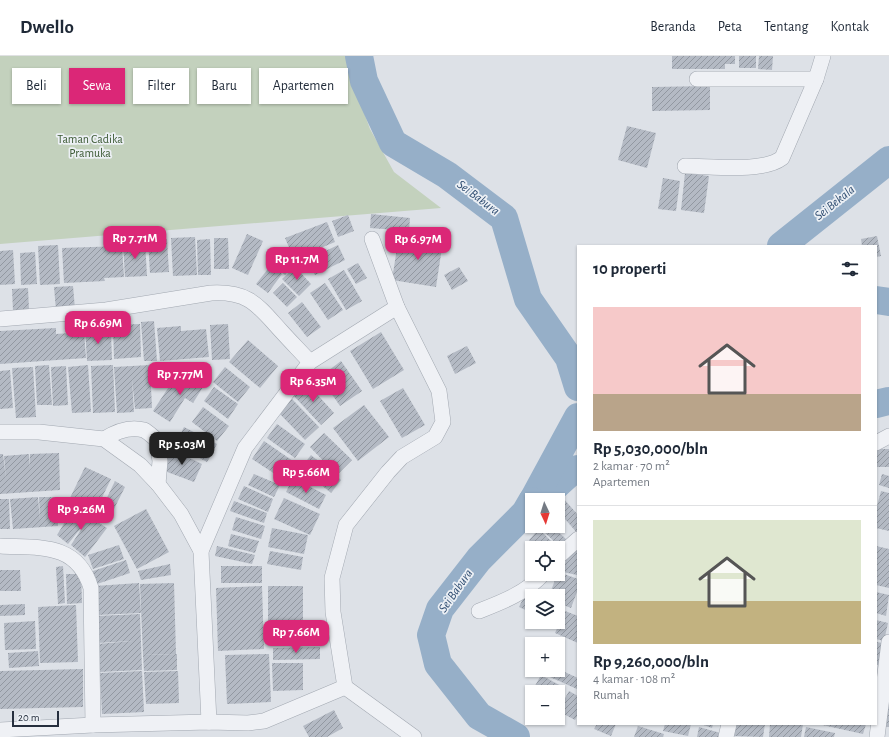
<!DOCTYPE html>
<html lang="id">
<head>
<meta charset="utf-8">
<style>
	:root { --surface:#fff; --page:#f2f2f3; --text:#1f2937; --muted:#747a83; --line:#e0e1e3; --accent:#db2777 }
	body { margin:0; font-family:"Alegreya Sans",sans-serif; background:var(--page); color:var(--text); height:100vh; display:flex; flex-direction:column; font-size:15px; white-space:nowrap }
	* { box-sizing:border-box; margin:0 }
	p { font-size:13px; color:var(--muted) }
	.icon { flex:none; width:22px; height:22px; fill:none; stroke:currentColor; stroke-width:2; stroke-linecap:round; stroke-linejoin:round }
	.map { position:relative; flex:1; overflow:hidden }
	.side { position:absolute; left:577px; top:189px; width:300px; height:480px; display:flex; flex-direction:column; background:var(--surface); border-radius:0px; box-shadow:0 1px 3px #0004 }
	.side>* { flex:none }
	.guide { position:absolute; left:12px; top:12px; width:380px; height:36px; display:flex; gap:8px }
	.needle { width:26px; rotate:176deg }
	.tools { position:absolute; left:525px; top:437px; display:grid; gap:8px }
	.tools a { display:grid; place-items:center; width:40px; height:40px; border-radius:0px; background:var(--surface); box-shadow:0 1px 3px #0004; font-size:20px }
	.scale { position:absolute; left:12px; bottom:10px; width:47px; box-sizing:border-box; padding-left:4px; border:2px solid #262f3e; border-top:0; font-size:11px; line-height:14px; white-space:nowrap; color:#262f3e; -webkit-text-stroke:3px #ecf0f5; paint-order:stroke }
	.price { position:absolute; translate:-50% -34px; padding:0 9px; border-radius:8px; background:var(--accent); color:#fff; font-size:13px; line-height:26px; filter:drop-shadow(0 1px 2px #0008) }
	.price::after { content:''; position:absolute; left:50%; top:24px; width:12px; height:9px; margin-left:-6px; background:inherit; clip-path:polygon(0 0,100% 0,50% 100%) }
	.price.on { background:#222; color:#fff }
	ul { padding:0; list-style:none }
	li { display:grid; align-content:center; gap:8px; height:212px; padding:0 16px }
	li+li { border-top:1px solid var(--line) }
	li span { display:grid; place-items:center; height:124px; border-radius:0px; color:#555 }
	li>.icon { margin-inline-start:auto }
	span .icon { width:72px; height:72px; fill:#fffc; stroke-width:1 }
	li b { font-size:17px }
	h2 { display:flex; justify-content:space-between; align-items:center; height:48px; padding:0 16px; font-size:17px }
	.pill { padding:0 14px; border-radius:0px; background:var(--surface); box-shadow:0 1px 3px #0004; font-size:14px; line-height:36px }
	.pill.on { background:var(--accent); color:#fff }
	header { display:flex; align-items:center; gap:24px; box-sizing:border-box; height:56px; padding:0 20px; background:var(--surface); border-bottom:1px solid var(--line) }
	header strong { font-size:19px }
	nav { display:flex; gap:22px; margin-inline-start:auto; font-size:14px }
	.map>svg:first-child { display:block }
</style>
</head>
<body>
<header>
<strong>Dwello</strong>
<nav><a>Beranda</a><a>Peta</a><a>Tentang</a><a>Kontak</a></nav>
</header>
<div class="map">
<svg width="889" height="681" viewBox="0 0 889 681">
	<defs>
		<pattern id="building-hatch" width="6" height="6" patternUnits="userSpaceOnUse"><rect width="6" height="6" fill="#b4bac4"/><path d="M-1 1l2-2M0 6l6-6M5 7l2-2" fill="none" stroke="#9298a1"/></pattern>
	</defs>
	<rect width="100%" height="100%" fill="#dde1e7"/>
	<path fill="#c3d1bd" d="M 0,0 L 348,0 L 354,29 L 370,73 L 394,116 L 441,152 L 0,188 Z"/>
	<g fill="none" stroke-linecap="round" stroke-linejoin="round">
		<g stroke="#96afc8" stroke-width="28">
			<path d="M 359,0 L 364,25 L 393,87 L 447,119 L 504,162 L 528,243 L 569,302 L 578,331"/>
			<path d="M 781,190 L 889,104"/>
			<path d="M 876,244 L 889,246"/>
			<path d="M 876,348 L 889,345"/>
			<path d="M 543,441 L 573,414 L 578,413"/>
			<path d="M 533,444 L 578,361"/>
			<path d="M 516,681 L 479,660 L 438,608 L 431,579 L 440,553 L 479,503 L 525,457 L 532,445"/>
		</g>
	</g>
	<g fill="url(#building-hatch)">
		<path d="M 672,0 L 735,0 L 735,8 L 725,8 L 725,13 L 672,13 Z"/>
		<rect x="739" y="0" width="17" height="12"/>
		<path d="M 759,0 L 773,0 L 772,14 L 758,13 Z"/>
		<path d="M 710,30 L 710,54 L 652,55 L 652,31 Z"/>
		<path d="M 627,70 L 656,77 L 647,112 L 618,104 Z"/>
		<path d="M 685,117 L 709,120 L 704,157 L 681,154 Z"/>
		<path d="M 663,122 L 680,125 L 676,155 L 658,153 Z"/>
		<path d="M 371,158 L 410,162 L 409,175 L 370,172 Z"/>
		<path d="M 348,159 L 354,175 L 338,181 L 332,165 Z"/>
		<path d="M 327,166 L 335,186 L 294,203 L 285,182 Z"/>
		<path d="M 247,178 L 263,185 L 248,219 L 232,212 Z"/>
		<path d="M 399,179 L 443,185 L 436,231 L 392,224 Z"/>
		<path d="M 877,180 L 881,200 L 876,201 L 876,190 L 862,190 L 861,183 Z"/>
		<path d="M 195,181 L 197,219 L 173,220 L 171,182 Z"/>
		<path d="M 214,182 L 228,182 L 229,213 L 214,213 Z"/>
		<path d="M 167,183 L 169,216 L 150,217 L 148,184 Z"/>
		<path d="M 210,183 L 211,219 L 198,219 L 197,184 Z"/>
		<path d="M 145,186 L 147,220 L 125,221 L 123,187 Z"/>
		<path d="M 58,189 L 60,228 L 40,229 L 38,190 Z"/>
		<path d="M 338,189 L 345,204 L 315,219 L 307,204 Z"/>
		<path d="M 122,190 L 124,221 L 104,222 L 105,225 L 64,227 L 62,192 Z"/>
		<path d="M 280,192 L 296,205 L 285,219 L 269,206 Z"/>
		<path d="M 13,194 L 15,228 L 0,229 L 0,195 Z"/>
		<path d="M 35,196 L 37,228 L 21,229 L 20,197 Z"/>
		<path d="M 358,207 L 367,222 L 356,228 L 347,213 Z"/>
		<path d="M 271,209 L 282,218 L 268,237 L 256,228 Z"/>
		<path d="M 295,211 L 311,228 L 299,240 L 282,223 Z"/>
		<path d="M 459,211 L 468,225 L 452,234 L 444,219 Z"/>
		<path d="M 344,214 L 362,245 L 346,254 L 328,223 Z"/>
		<path d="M 283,227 L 297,241 L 287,251 L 273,237 Z"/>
		<path d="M 325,227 L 343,254 L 328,264 L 310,237 Z"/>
		<path d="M 73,230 L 75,253 L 56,254 L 54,231 Z"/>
		<path d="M 28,232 L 29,254 L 13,255 L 12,233 Z"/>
		<path d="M 302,246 L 321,271 L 307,281 L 288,257 Z"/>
		<path d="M 154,265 L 157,305 L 144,305 L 141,266 Z"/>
		<path d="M 140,268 L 141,301 L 114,303 L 113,269 Z"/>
		<path d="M 228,268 L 230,303 L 212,304 L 210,269 Z"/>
		<path d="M 97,270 L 97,278 L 111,277 L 112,304 L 87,305 L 85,271 Z"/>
		<path d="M 181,270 L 181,275 L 206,273 L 209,301 L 160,305 L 157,272 Z"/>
		<path d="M 56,272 L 56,278 L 84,276 L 86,302 L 0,308 L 0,275 Z"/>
		<path d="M 381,276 L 404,314 L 373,333 L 350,295 Z"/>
		<path d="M 248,284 L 278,310 L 260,332 L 229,306 Z"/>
		<path d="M 467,290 L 476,307 L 455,318 L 447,300 Z"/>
		<path d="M 341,305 L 362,335 L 340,350 L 320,321 Z"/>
		<path d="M 168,308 L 169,327 L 153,328 L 151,309 Z"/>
		<path d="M 49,309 L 52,349 L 37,349 L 35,310 Z"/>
		<path d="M 88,309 L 91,356 L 72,357 L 68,311 Z"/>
		<path d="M 113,309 L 115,356 L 93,357 L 91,310 Z"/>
		<path d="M 150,309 L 152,352 L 135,353 L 132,322 L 134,356 L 117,357 L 114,311 Z"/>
		<path d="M 66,310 L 68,349 L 53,350 L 51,311 Z"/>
		<path d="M 33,311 L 36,361 L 16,362 L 12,312 Z"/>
		<path d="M 225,311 L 250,331 L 238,346 L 213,326 Z"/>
		<path d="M 10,314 L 13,352 L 0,353 L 0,315 Z"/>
		<path d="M 196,315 L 208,323 L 193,347 L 185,342 L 170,366 L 153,355 L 172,326 L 184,333 Z"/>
		<path d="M 306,326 L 334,357 L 321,369 L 292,338 Z"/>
		<path d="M 214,331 L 238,348 L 228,363 L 204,345 Z"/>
		<path d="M 403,332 L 425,369 L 402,382 L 380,345 Z"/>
		<path d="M 292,343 L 319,371 L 305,384 L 278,356 Z"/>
		<path d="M 364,349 L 389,381 L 358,405 L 333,372 Z"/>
		<path d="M 203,351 L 229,370 L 217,385 L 192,366 Z"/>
		<path d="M 277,368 L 305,388 L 295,402 L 267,382 Z"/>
		<path d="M 184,371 L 217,388 L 207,406 L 175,389 Z"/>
		<path d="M 324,377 L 352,404 L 337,419 L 310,391 Z"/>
		<path d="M 264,385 L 293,405 L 281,422 L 252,403 Z"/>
		<path d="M 171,393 L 202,408 L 194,426 L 162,414 Z"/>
		<rect x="876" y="393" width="13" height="18"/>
		<path d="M 59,397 L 60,434 L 0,438 L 0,398 L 3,398 L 6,423 L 4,400 L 29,398 L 30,411 L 30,398 Z"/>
		<path d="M 311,399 L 341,424 L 331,437 L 301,412 Z"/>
		<path d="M 85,411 L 111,423 L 96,454 L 70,442 Z"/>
		<path d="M 254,418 L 280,429 L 274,441 L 248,429 Z"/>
		<path d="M 882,418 L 889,420 L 889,432 L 879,429 Z"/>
		<path d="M 293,422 L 326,439 L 319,453 L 286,436 Z"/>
		<path d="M 115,425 L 125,431 L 111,459 L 101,454 Z"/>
		<path d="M 244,430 L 273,443 L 268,456 L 238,443 Z"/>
		<path d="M 881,435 L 889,437 L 889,475 L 876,472 L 876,454 Z"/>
		<path d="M 38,441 L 40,464 L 39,441 L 57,441 L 58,470 L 13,473 L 10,443 Z"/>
		<path d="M 284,442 L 320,458 L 310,479 L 274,463 Z"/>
		<path d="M 563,442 L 578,459 L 578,478 L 558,455 L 558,447 Z"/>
		<path d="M 0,443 L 9,443 L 10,473 L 0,473 Z"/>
		<path d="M 234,445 L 267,457 L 264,467 L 230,455 Z"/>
		<path d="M 74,451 L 107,472 L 85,501 L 71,489 L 88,463 L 68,488 L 57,479 Z"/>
		<path d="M 146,453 L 169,496 L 137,513 L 114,470 Z"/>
		<path d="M 236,461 L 265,470 L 261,483 L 232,474 Z"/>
		<path d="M 538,470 L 552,470 L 567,484 L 560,491 Z"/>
		<path d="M 272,472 L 308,479 L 304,498 L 268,491 Z"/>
		<path d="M 539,473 L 558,492 L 538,492 L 529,484 Z"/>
		<path d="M 231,478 L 259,485 L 255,497 L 228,490 Z"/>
		<path d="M 119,489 L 124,503 L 93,513 L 88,499 Z"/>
		<path d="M 217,490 L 255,499 L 252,508 L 215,500 Z"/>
		<path d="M 876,490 L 889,493 L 889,532 L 876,529 Z"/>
		<path d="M 575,494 L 578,495 L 577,519 L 563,516 L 567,500 Z"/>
		<path d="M 270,495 L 303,501 L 301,514 L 267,508 Z"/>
		<path d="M 126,504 L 130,517 L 94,529 L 90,516 Z"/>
		<path d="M 170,508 L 171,519 L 141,524 L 138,515 Z"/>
		<path d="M 63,510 L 65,547 L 58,548 L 56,511 Z"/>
		<rect x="221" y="510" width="41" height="17"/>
		<path d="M 0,514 L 20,514 L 21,535 L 0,535 Z"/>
		<path d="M 558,516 L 578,523 L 578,533 L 571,552 L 558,547 L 558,540 L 549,540 Z"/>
		<path d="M 66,518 L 81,518 L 82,547 L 67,548 Z"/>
		<path d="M 139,527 L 141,557 L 97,559 L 95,530 Z"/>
		<path d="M 174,527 L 176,598 L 143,599 L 140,528 Z"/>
		<path d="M 262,530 L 264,593 L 218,595 L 216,532 Z"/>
		<rect x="268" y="530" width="35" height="42"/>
		<path d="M 528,532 L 546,540 L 532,540 L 532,557 L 519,551 Z"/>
		<path d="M 876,536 L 889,539 L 886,560 L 876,557 Z"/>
		<path d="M 25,548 L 25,559 L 0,560 L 0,549 Z"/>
		<path d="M 76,549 L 78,606 L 40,607 L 38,551 Z"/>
		<path d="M 565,555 L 578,560 L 578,587 L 555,577 Z"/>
		<path d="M 140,558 L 142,614 L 99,616 L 97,588 L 132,585 L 97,587 L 96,560 Z"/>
		<path d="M 876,564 L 888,567 L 884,585 L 876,583 Z"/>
		<path d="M 35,565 L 36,593 L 5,594 L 4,567 Z"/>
		<path d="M 307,575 L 308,588 L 274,589 L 273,577 Z"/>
		<path d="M 876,586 L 883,587 L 879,609 L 876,609 Z"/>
		<path d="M 320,591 L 320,603 L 273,604 L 273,592 Z"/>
		<path d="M 38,595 L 39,610 L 9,612 L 8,597 Z"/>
		<path d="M 177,598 L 177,614 L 144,615 L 143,599 Z"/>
		<path d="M 269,598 L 271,646 L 227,648 L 225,599 Z"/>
		<path d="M 272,607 L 303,607 L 303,634 L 273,635 Z"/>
		<path d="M 83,613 L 83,651 L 0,653 L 0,615 Z"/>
		<path d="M 558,613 L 578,622 L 577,633 L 541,617 L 542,614 Z"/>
		<path d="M 142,615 L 144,656 L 102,658 L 100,617 Z"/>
		<path d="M 178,615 L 179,647 L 146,648 L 144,616 Z"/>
		<path d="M 541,619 L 563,631 L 558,639 L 558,636 L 532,636 L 532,640 L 530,639 Z"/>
		<path d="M 569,635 L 578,640 L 578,658 L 575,664 L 558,655 Z"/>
		<path d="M 889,651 L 889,671 L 886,671 L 884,652 Z"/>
		<path d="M 334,654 L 343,672 L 327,681 L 309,681 L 303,670 Z"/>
		<path d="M 597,668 L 616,668 L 611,680 L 594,673 Z"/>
		<path d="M 665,668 L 691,668 L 688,680 L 663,675 Z"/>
		<path d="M 701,668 L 713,668 L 712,672 Z"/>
		<path d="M 734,668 L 765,668 L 763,681 L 733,680 Z"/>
		<path d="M 770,668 L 803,668 L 801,681 L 769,681 Z"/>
		<path d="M 818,668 L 866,668 L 863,678 Z"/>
		<path d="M 638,670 L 664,678 L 663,681 L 634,681 Z"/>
		<path d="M 699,671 L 724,678 L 723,681 L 697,681 Z"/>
		<path d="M 806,671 L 835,677 L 834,681 L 804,681 Z"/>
	</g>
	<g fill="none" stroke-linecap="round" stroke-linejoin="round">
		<defs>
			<g id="street">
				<path d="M 697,23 L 816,23"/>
				<path d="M 685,110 C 711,110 762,117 782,102 L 816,23 L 823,0"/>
				<path d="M 372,183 L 397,251 L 439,335 L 443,366 L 435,381 L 402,401 L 388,416 L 346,469 L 332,522 L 333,556 L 345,631 L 414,681"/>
				<path d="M 0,263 L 106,254 L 211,237 C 250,235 258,250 282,276 C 291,286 301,296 310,306"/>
				<path d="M 0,376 L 39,376 L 104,383 L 140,409 L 158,428 L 181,458 L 201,495"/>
				<path d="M 104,383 C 115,376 130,370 144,374 C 148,376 153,381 157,384 L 160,405 L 158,428"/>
				<path d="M 876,387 L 889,380"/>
				<path d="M 0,490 C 39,492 77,486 91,532 L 93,669"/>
				<path d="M 558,501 L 578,483"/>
				<path d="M 479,555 C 502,546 526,537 543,518"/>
				<path d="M 209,666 L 201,495 L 245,392 L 310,306 L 397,251"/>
				<path d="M 0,674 L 93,669 L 209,666 L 248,667 L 264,665 L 345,631"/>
				<path d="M 726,681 L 729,668"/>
				<path d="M 877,681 L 889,586"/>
			</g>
		</defs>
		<use href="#street" stroke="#a2a8b1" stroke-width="16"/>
		<use href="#street" stroke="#eff1f5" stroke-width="15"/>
	</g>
	<g text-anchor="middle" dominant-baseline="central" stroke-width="3.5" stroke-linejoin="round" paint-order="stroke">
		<g font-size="12" fill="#3b5933" stroke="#ecf0f5">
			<text x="90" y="83">Taman Cadika<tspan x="90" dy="14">Pramuka</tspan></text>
		</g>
		<g font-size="13" font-style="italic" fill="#304e72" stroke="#ecf0f5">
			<text transform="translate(478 142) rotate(37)">Sei Babura</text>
			<text transform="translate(835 147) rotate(-39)">Sei Bekala</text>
			<text transform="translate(456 535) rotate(-55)">Sei Babura</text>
		</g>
	</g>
</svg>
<div class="tools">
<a><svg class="needle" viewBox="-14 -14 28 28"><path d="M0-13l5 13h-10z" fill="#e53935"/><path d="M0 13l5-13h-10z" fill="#747a83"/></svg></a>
<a><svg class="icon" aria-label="locate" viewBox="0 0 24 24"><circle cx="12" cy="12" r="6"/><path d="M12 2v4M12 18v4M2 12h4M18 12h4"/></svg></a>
<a><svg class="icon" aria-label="layers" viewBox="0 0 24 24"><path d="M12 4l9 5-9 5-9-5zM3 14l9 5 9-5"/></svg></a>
<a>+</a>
<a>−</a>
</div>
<div class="scale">20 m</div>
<b class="price" style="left:135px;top:204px">Rp 7.71M</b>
<b class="price" style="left:418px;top:205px">Rp 6.97M</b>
<b class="price" style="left:297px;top:225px">Rp 11.7M</b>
<b class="price" style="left:98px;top:289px">Rp 6.69M</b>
<b class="price" style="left:180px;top:340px">Rp 7.77M</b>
<b class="price" style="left:313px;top:347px">Rp 6.35M</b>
<b class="price on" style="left:182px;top:410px">Rp 5.03M</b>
<b class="price" style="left:306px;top:438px">Rp 5.66M</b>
<b class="price" style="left:81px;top:475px">Rp 9.26M</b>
<b class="price" style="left:296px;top:598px">Rp 7.66M</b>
<div class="guide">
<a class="pill">Beli</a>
<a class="pill on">Sewa</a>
<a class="pill">Filter</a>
<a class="pill">Baru</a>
<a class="pill">Apartemen</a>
</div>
<section class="side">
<h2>10 properti<svg class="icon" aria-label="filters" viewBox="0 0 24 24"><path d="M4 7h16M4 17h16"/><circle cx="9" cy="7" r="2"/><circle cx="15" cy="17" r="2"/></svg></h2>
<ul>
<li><span style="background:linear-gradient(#f6c9c9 70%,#b9a48a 0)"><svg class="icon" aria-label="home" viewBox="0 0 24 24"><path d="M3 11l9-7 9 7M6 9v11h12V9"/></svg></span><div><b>Rp 5,030,000/bln</b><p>2 kamar · 70 m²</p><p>Apartemen</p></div></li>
<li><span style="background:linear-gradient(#dfe7d0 65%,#c2b280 0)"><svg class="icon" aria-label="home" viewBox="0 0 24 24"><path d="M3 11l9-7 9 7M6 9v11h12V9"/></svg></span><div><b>Rp 9,260,000/bln</b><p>4 kamar · 108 m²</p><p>Rumah</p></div></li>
</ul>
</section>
</div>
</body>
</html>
